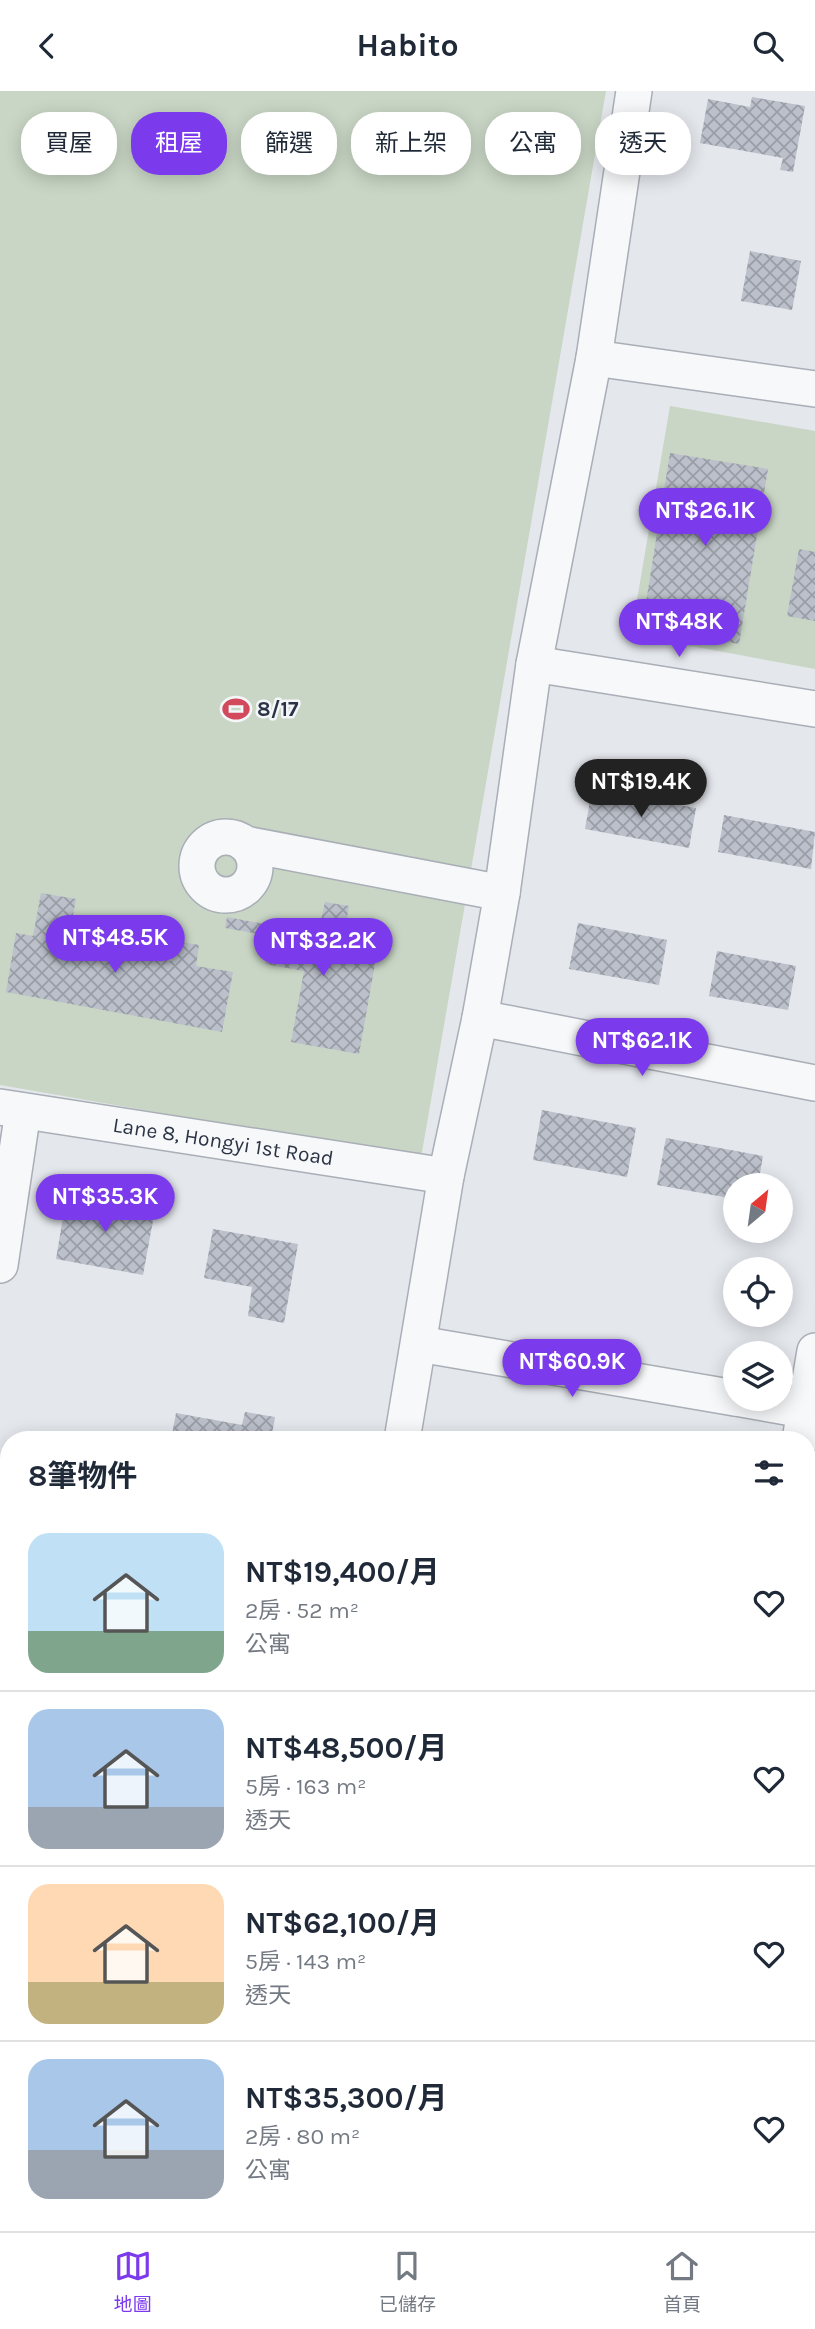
<!DOCTYPE html>
<html lang="zh-TW">
<head>
<meta charset="utf-8">
<style>
	:root { --surface:#fff; --page:#f2f2f3; --text:#1f2937; --muted:#747a83; --line:#e0e1e3; --accent:#7c3aed }
	body { margin:0; font-family:Karla,"Noto Sans TC",sans-serif; background:var(--page); color:var(--text); height:100vh; display:flex; flex-direction:column; font-size:26px; white-space:nowrap }
	* { box-sizing:border-box; margin:0 }
	p { font-size:23px; color:var(--muted) }
	.icon { flex:none; width:38px; height:38px; fill:none; stroke:currentColor; stroke-width:2; stroke-linecap:round; stroke-linejoin:round }
	.map { position:relative; flex:1; overflow:hidden }
	.panel { position:absolute; left:0px; top:1340px; width:816px; height:800px; display:flex; flex-direction:column; background:var(--surface); border-radius:28px 28px 0 0; box-shadow:0 4px 18px #0003 }
	.panel>* { flex:none }
	.top-card { position:absolute; left:21px; top:21px; width:774px; height:63px; display:flex; gap:14px }
	.needle { width:46px; rotate:29deg }
	.controls { position:absolute; left:723px; top:1082px; display:grid; gap:14px }
	.controls a { display:grid; place-items:center; width:70px; height:70px; border-radius:50%; background:var(--surface); box-shadow:0 4px 18px #0003; font-size:35px }
	.price { position:absolute; translate:-50% -60px; padding:0 16px; border-radius:24px; background:var(--accent); color:#fff; font-size:23px; line-height:46px; filter:drop-shadow(0 2px 4px #0008) }
	.price::after { content:''; position:absolute; left:50%; top:42px; width:21px; height:16px; margin-left:-10px; background:inherit; clip-path:polygon(0 0,100% 0,50% 100%) }
	.price.active { background:#222; color:#fff }
	ul { padding:0; list-style:none }
	li { display:flex; align-items:center; gap:21px; height:175px; padding:0 28px }
	li+li { border-top:2px solid var(--line) }
	li span { display:grid; place-items:center; flex:none; width:196px; height:140px; border-radius:21px; color:#555 }
	li>.icon { margin-inline-start:auto }
	span .icon { width:84px; height:84px; fill:#fffc; stroke-width:1 }
	li b { font-size:30px }
	h2 { display:flex; justify-content:space-between; align-items:center; height:84px; padding:0 28px; font-size:30px }
	.tag { padding:0 24px; border-radius:28px; background:var(--surface); box-shadow:0 4px 18px #0003; font-size:24px; line-height:63px }
	.tag.active { background:var(--accent); color:#fff }
	header { display:flex; justify-content:space-between; align-items:center; height:91px; padding:0 28px; background:var(--surface); font-size:32px; font-weight:700 }
	.menu { display:flex; justify-content:space-around; align-items:center; height:98px; border-top:2px solid var(--line); background:var(--surface); font-size:19px; color:var(--muted) }
	.menu a { display:grid; justify-items:center; gap:4px }
	.menu .active { color:var(--accent) }
	.map>svg:first-child { display:block }
</style>
</head>
<body>
<header><svg class="icon" aria-label="back" viewBox="0 0 24 24"><path d="M15 5l-7 7 7 7"/></svg>Habito<svg class="icon" aria-label="search" viewBox="0 0 24 24"><circle cx="10" cy="10" r="6"/><path d="M15 15l6 6"/></svg></header>
<div class="map">
<svg width="815" height="2140" viewBox="0 0 815 2140">
	<defs>
		<pattern id="building-cross-hatch" width="8" height="8" patternUnits="userSpaceOnUse" patternTransform="scale(1.75)"><rect width="8" height="8" fill="#bbc0ca"/><path d="M0 0l8 8M0 8l8-8" fill="none" stroke="#989da6"/></pattern>
	</defs>
	<rect width="100%" height="100%" fill="#e4e7ec"/>
	<g fill="#c9d6c5">
		<path d="M 0,0 L 606,0 L 421,1067 L 0,994 Z"/>
		<path d="M 670,315 L 815,340 L 815,578 L 631,544 Z"/>
	</g>
	<g fill="url(#building-cross-hatch)">
		<path d="M 752,6 L 805,15 L 793,81 L 780,79 L 783,67 L 700,52 L 708,8 L 750,16 Z"/>
		<path d="M 750,160 L 801,170 L 792,219 L 741,210 Z"/>
		<path d="M 670,362 L 768,378 L 739,553 L 642,536 Z"/>
		<path d="M 799,458 L 815,461 L 815,530 L 787,525 Z"/>
		<path d="M 592,699 L 696,717 L 689,757 L 585,738 Z"/>
		<path d="M 724,724 L 815,741 L 811,778 L 718,761 Z"/>
		<path d="M 41,802 L 76,808 L 68,851 L 171,870 L 175,850 L 199,854 L 196,875 L 233,881 L 222,941 L 6,901 L 16,842 L 33,845 Z"/>
		<path d="M 325,811 L 349,815 L 343,850 L 378,856 L 359,963 L 291,951 L 304,880 L 265,873 L 270,845 L 225,837 L 227,826 L 318,843 Z"/>
		<path d="M 578,832 L 667,849 L 659,894 L 569,878 Z"/>
		<path d="M 717,860 L 796,875 L 788,919 L 709,905 Z"/>
		<path d="M 542,1019 L 636,1037 L 627,1086 L 533,1069 Z"/>
		<path d="M 666,1047 L 763,1065 L 758,1094 L 735,1094 L 735,1108 L 657,1094 Z"/>
		<path d="M 67,1103 L 155,1119 L 143,1184 L 56,1168 Z"/>
		<path d="M 213,1138 L 298,1153 L 284,1232 L 248,1225 L 252,1196 L 204,1187 Z"/>
		<path d="M 245,1321 L 275,1326 L 271,1349 L 171,1349 L 176,1322 L 242,1334 Z"/>
		<path d="M 0,1495 L 9,1496 L 9,1544 L 0,1542 Z"/>
	</g>
	<g fill="none" stroke-linecap="round" stroke-linejoin="round">
		<defs>
			<g id="minor">
				<path d="M 594,267 L 815,298"/>
				<path d="M 534,573 L 815,618"/>
				<circle cx="226" cy="775" r="29"/>
				<path d="M 245,753 L 502,802"/>
				<path d="M 480,927 L 815,992"/>
				<path id="s1" d="M 0,1016 L 446,1085"/>
				<path d="M 0,1174 L 23,1020"/>
				<path d="M 419,1253 L 735,1307"/>
				<path d="M 736,1307 L 815,1321"/>
				<path d="M 402,1349 L 446,1085 L 480,927 L 502,802 L 534,573 L 594,267 L 634,0"/>
				<path d="M 800,1349 L 815,1260"/>
				<path d="M 0,1408 L 9,1410"/>
				<path d="M 807,1662 L 815,1664"/>
				<path d="M 0,1716 L 9,1720"/>
				<path d="M 0,1865 L 9,1869"/>
				<path d="M 0,1937 L 9,1942"/>
				<path d="M 807,1994 L 815,1995"/>
				<path d="M 374,2132 L 390,2140"/>
				<path d="M 514,2132 L 530,2140"/>
				<path d="M 143,2140 L 147,2132"/>
			</g>
		</defs>
		<use href="#minor" stroke="#a9aeb7" stroke-width="38"/>
		<g stroke="#c2c5cb" stroke-width="4.5" stroke-dasharray="5 5" stroke-linecap="butt">
			<path d="M 0,1789 L 9,1794"/>
			<path d="M 0,2030 L 9,2035"/>
			<path d="M 193,2132 L 209,2140"/>
			<path d="M 660,2132 L 676,2140"/>
		</g>
		<use href="#minor" stroke="#f7f8fa" stroke-width="35"/>
	</g>
	<defs>
		<symbol id="stadium-bare" viewBox="-9 -9 18 18"><path d="M0-5a6.5 5 0 1 0 0 10a6.5 5 0 1 0 0-10ZM-3.5-1.8h7v3.6h-7Z" fill="#d1495b" stroke="#f4f6f9" stroke-width="2.5" paint-order="stroke"/></symbol>
	</defs>
	<g fill-rule="evenodd">
		<use href="#stadium-bare" x="217" y="599" width="38" height="38"/>
	</g>
	<g text-anchor="middle" dominant-baseline="central" stroke-width="5" stroke-linejoin="round" paint-order="stroke">
		<g font-size="21" font-weight="bold" fill="#2b3445" stroke="#f4f6f9" text-anchor="start">
			<text x="257" y="618">8/17</text>
		</g>
		<g font-size="21" fill="#2b3445" stroke="#f4f6f9">
			<text stroke="none"><textPath href="#s1" startOffset="226">Lane 8, Hongyi 1st Road</textPath></text>
		</g>
	</g>
</svg>
<div class="controls">
<a><svg class="needle" viewBox="-14 -14 28 28"><path d="M0-13l5 13h-10z" fill="#e53935"/><path d="M0 13l5-13h-10z" fill="#747a83"/></svg></a>
<a><svg class="icon" aria-label="locate" viewBox="0 0 24 24"><circle cx="12" cy="12" r="6"/><path d="M12 2v4M12 18v4M2 12h4M18 12h4"/></svg></a>
<a><svg class="icon" aria-label="layers" viewBox="0 0 24 24"><path d="M12 4l9 5-9 5-9-5zM3 14l9 5 9-5"/></svg></a>
</div>
<b class="price" style="left:705px;top:457px">NT$26.1K</b>
<b class="price" style="left:679px;top:568px">NT$48K</b>
<b class="price active" style="left:641px;top:728px">NT$19.4K</b>
<b class="price" style="left:115px;top:884px">NT$48.5K</b>
<b class="price" style="left:323px;top:887px">NT$32.2K</b>
<b class="price" style="left:642px;top:987px">NT$62.1K</b>
<b class="price" style="left:105px;top:1143px">NT$35.3K</b>
<b class="price" style="left:572px;top:1308px">NT$60.9K</b>
<div class="top-card">
<a class="tag">買屋</a>
<a class="tag active">租屋</a>
<a class="tag">篩選</a>
<a class="tag">新上架</a>
<a class="tag">公寓</a>
<a class="tag">透天</a>
</div>
<section class="panel">
<h2>8筆物件<svg class="icon" aria-label="filters" viewBox="0 0 24 24"><path d="M4 7h16M4 17h16"/><circle cx="9" cy="7" r="2"/><circle cx="15" cy="17" r="2"/></svg></h2>
<ul>
<li><span style="background:linear-gradient(#bfe0f5 70%,#7fa58c 0)"><svg class="icon" aria-label="home" viewBox="0 0 24 24"><path d="M3 11l9-7 9 7M6 9v11h12V9"/></svg></span><div><b>NT$19,400/月</b><p>2房 · 52 m²</p><p>公寓</p></div><svg class="icon" aria-label="heart" viewBox="0 0 24 24"><path d="M12 20l-8-8c-3-5 5-10 8-4 3-6 11-1 8 4z"/></svg></li>
<li><span style="background:linear-gradient(#a9c7e8 70%,#9aa5b1 0)"><svg class="icon" aria-label="home" viewBox="0 0 24 24"><path d="M3 11l9-7 9 7M6 9v11h12V9"/></svg></span><div><b>NT$48,500/月</b><p>5房 · 163 m²</p><p>透天</p></div><svg class="icon" aria-label="heart" viewBox="0 0 24 24"><path d="M12 20l-8-8c-3-5 5-10 8-4 3-6 11-1 8 4z"/></svg></li>
<li><span style="background:linear-gradient(#ffd9b3 70%,#c2b280 0)"><svg class="icon" aria-label="home" viewBox="0 0 24 24"><path d="M3 11l9-7 9 7M6 9v11h12V9"/></svg></span><div><b>NT$62,100/月</b><p>5房 · 143 m²</p><p>透天</p></div><svg class="icon" aria-label="heart" viewBox="0 0 24 24"><path d="M12 20l-8-8c-3-5 5-10 8-4 3-6 11-1 8 4z"/></svg></li>
<li><span style="background:linear-gradient(#a9c7e8 65%,#9aa5b1 0)"><svg class="icon" aria-label="home" viewBox="0 0 24 24"><path d="M3 11l9-7 9 7M6 9v11h12V9"/></svg></span><div><b>NT$35,300/月</b><p>2房 · 80 m²</p><p>公寓</p></div><svg class="icon" aria-label="heart" viewBox="0 0 24 24"><path d="M12 20l-8-8c-3-5 5-10 8-4 3-6 11-1 8 4z"/></svg></li>
</ul>
</section>
</div>
<nav class="menu">
<a class="active"><svg class="icon" aria-label="map" viewBox="0 0 24 24"><path d="M3 6l6-2 6 2 6-2v14l-6 2-6-2-6 2zM9 4v14M15 6v14"/></svg>地圖</a>
<a><svg class="icon" aria-label="saved" viewBox="0 0 24 24"><path d="M7 4h10v16l-5-4-5 4z"/></svg>已儲存</a>
<a><svg class="icon" aria-label="home" viewBox="0 0 24 24"><path d="M3 11l9-7 9 7M6 9v11h12V9"/></svg>首頁</a>
</nav>
</body>
</html>
